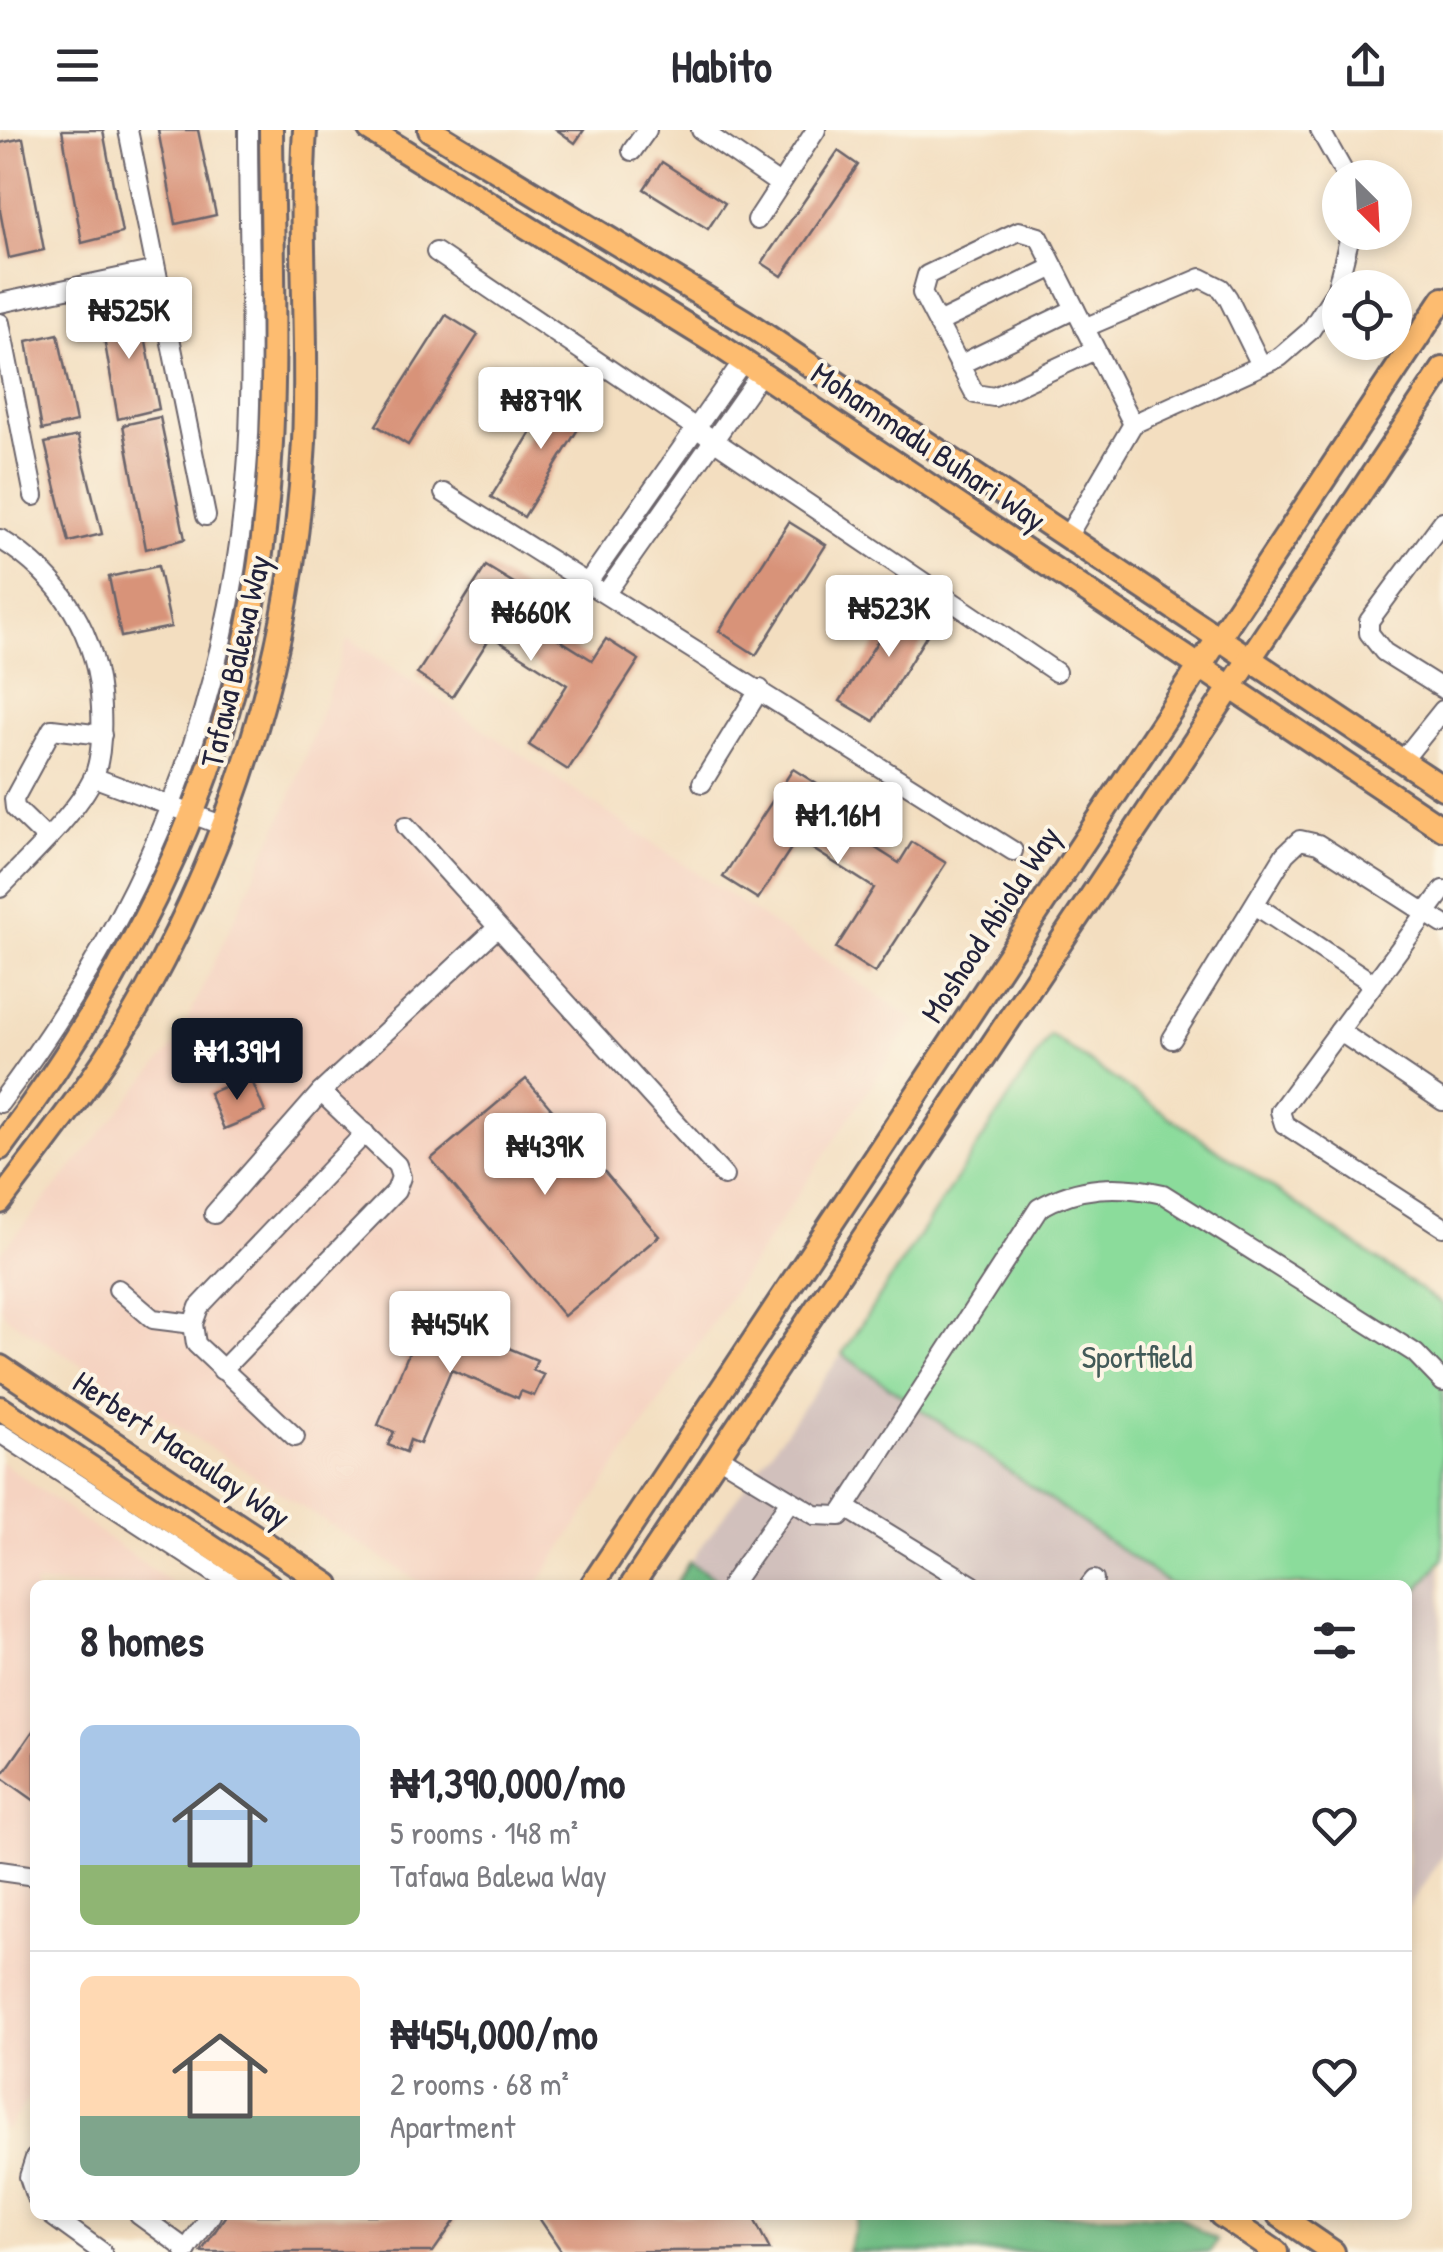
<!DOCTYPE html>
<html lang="en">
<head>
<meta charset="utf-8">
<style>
	:root { --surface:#fff; --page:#f7f7f7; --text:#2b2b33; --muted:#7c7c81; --line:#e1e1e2; --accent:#111827 }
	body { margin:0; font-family:"Patrick Hand",sans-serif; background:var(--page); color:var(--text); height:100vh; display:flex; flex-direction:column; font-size:38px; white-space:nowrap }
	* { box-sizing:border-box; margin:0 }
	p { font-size:32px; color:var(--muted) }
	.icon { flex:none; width:55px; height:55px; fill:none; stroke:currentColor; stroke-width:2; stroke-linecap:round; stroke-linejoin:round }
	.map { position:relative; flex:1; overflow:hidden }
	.sheet { position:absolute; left:30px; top:1450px; width:1382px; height:640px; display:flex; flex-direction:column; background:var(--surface); border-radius:15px; box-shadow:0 5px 15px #0003 }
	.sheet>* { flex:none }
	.needle { width:65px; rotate:156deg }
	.fabs { position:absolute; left:1322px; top:30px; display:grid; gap:20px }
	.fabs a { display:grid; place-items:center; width:90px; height:90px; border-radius:50%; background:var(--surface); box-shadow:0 5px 15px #0003; font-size:50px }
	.price { position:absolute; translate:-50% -85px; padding:0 22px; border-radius:10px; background:#fff; color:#222; font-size:32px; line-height:65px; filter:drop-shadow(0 2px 5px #0008) }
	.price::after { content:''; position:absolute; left:50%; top:60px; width:30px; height:22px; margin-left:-15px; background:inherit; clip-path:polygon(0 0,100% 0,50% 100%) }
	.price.on { background:var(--accent); color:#fff }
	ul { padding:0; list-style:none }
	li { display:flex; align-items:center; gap:30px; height:250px; padding:0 50px }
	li+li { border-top:2px solid var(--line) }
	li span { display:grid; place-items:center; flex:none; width:280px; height:200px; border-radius:15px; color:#555 }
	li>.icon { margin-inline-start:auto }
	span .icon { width:120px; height:120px; fill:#fffc; stroke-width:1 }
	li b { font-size:42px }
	h2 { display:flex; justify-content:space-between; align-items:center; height:120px; padding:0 50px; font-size:42px }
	header { display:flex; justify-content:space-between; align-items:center; height:130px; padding:0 50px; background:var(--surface); font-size:45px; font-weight:800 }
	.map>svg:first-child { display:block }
</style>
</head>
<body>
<header><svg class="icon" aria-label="menu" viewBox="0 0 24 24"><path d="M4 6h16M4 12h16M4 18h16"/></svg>Habito<svg class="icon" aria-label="share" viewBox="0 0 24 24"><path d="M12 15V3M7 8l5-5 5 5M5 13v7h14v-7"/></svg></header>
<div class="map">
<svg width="1443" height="2122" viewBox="0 0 1443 2122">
	<rect width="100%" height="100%" fill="#fcf5e5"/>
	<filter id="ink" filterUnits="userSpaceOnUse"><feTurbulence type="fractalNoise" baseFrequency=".01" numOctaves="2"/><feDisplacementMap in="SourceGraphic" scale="20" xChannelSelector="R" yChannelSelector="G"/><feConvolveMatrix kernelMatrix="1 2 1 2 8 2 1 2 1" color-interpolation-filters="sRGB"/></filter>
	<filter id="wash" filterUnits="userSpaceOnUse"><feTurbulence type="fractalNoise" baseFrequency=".0048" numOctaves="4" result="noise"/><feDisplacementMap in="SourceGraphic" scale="40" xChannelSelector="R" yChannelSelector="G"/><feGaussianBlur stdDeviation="2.25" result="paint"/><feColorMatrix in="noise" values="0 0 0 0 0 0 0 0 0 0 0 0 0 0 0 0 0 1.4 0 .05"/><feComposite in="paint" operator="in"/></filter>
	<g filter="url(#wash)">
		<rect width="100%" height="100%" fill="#f3dec0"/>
		<g fill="#f5d3c1">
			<path d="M 348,508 L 915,890 L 537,1455 L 424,1455 L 5,1186 L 0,1174 L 0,1124 L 177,912 L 287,676 Z"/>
			<path d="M 0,1331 L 174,1455 L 35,1455 L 35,1960 L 6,2000 L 0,1995 Z"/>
		</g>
		<g fill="#d1c0bc">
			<path d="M 842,1224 L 1171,1455 L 725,1455 L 690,1432 Z"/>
			<path d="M 1440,1427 L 1443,1725 L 1408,1778 L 1408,1473 Z"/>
		</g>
		<path fill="#8bdc9b" stroke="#567f6b" stroke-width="2.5" d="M 1050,905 L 1443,1175 L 1443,1429 L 1408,1473 L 1408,1455 L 1171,1455 L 842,1224 Z"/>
		<g fill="#70bc83" stroke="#496f5f" stroke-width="2.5">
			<path d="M 689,1432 L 725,1455 L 675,1455 Z"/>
			<path d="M 859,2085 L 1175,2085 L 1217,2111 L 1210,2122 L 848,2122 Z"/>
		</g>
		<g id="blocks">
			<g fill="#d89379">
				<path d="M 62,0 L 103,0 L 122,103 L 82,113 Z"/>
				<path d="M 158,0 L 198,0 L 216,85 L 176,94 Z"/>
				<path d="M 557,0 L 584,0 L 575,13 Z"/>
				<path d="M 23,8 L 44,120 L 9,128 L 0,81 L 0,13 Z"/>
				<path d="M 838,21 L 858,35 L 782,146 L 762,133 Z"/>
				<path d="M 662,32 L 725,73 L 708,99 L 644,59 Z"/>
				<path d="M 139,175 L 159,279 L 118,289 L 100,185 Z"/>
				<path d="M 446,185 L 478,205 L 408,315 L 376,295 Z"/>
				<path d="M 58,204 L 76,292 L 42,300 L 27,211 Z"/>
				<path d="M 558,258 L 591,278 L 524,387 L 491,367 Z"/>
				<path d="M 160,287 L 185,409 L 146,419 L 123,295 Z"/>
				<path d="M 78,306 L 102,404 L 69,412 L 45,313 Z"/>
				<path d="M 789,392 L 826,415 L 756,525 L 719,501 Z"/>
				<path d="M 158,436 L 171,497 L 121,507 L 109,447 Z"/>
				<path d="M 486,436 L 525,460 L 512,480 L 592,530 L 606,509 L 639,530 L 568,640 L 529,615 L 567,555 L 491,506 L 452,567 L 417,544 Z"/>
				<path d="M 904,469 L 937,489 L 874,591 L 840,571 Z"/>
				<path d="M 793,639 L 831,663 L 819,682 L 899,733 L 912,712 L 946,733 L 875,843 L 836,818 L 874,758 L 797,709 L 758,769 L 723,747 Z"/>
				<path d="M 250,946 L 265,982 L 224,999 L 209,963 Z"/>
				<path d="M 526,949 L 659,1106 L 564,1186 L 431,1029 Z"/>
				<path d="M 426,1183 L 537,1230 L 533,1240 L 544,1245 L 534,1266 L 521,1261 L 518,1268 L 451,1240 L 420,1314 L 410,1310 L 406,1322 L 388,1315 L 394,1302 L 378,1295 Z"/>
				<path d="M 35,1598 L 35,1671 L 1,1647 Z"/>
				<path d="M 226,2085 L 459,2085 L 433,2122 L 201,2122 Z"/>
				<path d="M 537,2085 L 752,2085 L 770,2120 L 562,2122 Z"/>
			</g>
		</g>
	</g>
	<g filter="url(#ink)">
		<use href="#blocks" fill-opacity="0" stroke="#6b646a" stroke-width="2.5"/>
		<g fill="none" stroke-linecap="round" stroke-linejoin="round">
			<defs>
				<g id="minor">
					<path d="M 128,0 L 206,386"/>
					<path d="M 701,0 L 779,54"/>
					<path d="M 1320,0 L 1347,48"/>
					<path d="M 632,21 L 647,0"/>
					<path d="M 757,90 L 816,0"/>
					<path d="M 436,122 L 1056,542"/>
					<path d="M 0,173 L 156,140"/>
					<path d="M 0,193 L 34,366"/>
					<path d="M 938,193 L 1054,137"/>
					<path d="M 1084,198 L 1201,148 L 1221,158 L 1228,168 L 1261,235"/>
					<path d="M 1095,220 L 994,267 L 975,264 L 922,163 L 927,145 L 1019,101 L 1039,107 L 1133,294"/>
					<path d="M 959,235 L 1075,179"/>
					<path d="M 444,363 L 1013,721"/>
					<path d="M 1443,391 L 1369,491 L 1369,503 L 1384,522 L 1443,559"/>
					<path d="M 1067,407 L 1133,294 L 1280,227 L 1310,201 L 1336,161 L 1351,102"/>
					<path d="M 0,409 C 62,447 98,505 101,578 C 102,600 102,626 94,646 C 79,681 27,730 0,758"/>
					<path d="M 588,452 L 743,231"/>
					<path d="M 606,463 L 761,243"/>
					<path d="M 1402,631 L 1443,580"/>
					<path d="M 93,647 L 224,696"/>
					<path d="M 702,653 L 760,559"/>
					<path d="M 406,696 L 724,1046"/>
					<path d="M 47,709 L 15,678 L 14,669 L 52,599 L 102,605"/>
					<path d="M 1443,760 L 1339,901 L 1443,971"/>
					<path d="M 1255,775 L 1371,852"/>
					<path d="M 1339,901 L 1280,981 L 1284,994 L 1443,1097"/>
					<path d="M 1172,909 L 1285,724 L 1300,710 L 1318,714 L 1443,794"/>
					<path d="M 0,973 C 147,778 232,572 248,326 C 254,218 248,108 248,0"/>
					<path d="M 214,1084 L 321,962 L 497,798"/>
					<path d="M 118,1159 L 153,1189 L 193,1194"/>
					<path d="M 222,1240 L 396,1061 L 401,1047 L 397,1035 L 321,962"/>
					<path d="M 0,1303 L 233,1455"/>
					<path d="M 295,1307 L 196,1214 L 193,1194 L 199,1177 L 365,1003"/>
					<path d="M 718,1326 L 815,1385 L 840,1386 L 1039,1078 C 1079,1055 1119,1054 1163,1064 L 1415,1223 L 1443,1252"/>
					<path d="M 848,1379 L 972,1455"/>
					<path d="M 731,1455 L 790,1371"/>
					<path d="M 1090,1455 L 1094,1450"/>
					<path d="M 0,1741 L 35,1746"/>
					<path d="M 35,2028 L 29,2047 L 35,2065"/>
					<path d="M 51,2085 L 102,2122"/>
					<path d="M 139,2085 L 187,2120"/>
					<path d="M 185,2122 L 211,2085"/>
				</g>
				<g id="major">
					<path d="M 370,0 L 717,214 L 1443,699"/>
					<path d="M 430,0 L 744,191 L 1443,658"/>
					<path d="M 0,1018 C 137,837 239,628 264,400 C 279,268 272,133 271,0"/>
					<path d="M 0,1072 C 51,1004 107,935 147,860 C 240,689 295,505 304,311 C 309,208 298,103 305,0"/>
					<path d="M 0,1237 L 328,1455"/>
					<path d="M 0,1278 L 269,1455"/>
					<path d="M 592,1455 L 1443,169"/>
					<path d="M 632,1455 L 1443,239"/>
					<path d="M 1221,2085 L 1276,2122"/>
					<path d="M 1279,2085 L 1333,2122"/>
				</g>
			</defs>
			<use href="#minor" stroke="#6b646a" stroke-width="22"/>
			<use href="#major" stroke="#6b646a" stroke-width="28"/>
			<use href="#minor" stroke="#fff" stroke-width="18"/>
			<use href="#major" stroke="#fdbc6f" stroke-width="22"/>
		</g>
	</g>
	<g text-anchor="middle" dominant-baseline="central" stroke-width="8" stroke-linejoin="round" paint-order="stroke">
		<g font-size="32" fill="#22223b" stroke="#fcf5e5">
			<text transform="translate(929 316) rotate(34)">Mohammadu Buhari Way</text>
			<text transform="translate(235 531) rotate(-77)">Tafawa Balewa Way</text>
			<text transform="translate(990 794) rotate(-57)">Moshood Abiola Way</text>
			<text transform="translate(182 1319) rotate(34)">Herbert Macaulay Way</text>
		</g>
		<g font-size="32" fill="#425a58" stroke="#fcf5e5">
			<text x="1137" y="1226">Sportfield</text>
		</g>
	</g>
</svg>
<div class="fabs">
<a><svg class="needle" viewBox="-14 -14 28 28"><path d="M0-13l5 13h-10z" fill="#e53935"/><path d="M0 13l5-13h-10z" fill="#7c7c81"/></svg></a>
<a><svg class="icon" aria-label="locate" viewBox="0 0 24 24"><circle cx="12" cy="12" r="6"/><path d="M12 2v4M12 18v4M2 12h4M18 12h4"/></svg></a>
</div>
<b class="price" style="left:129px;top:232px">₦525K</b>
<b class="price" style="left:541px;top:322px">₦879K</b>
<b class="price" style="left:889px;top:530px">₦523K</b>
<b class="price" style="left:531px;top:534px">₦660K</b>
<b class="price" style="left:838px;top:737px">₦1.16M</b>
<b class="price on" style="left:237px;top:973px">₦1.39M</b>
<b class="price" style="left:545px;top:1068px">₦439K</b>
<b class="price" style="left:450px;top:1246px">₦454K</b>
<section class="sheet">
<h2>8 homes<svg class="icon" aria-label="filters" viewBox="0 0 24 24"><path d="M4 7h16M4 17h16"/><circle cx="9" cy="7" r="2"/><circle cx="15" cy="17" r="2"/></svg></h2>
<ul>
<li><span style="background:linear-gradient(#a9c7e8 70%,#8fb573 0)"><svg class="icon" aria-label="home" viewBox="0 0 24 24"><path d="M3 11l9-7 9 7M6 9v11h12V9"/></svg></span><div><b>₦1,390,000/mo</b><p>5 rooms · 148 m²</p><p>Tafawa Balewa Way</p></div><svg class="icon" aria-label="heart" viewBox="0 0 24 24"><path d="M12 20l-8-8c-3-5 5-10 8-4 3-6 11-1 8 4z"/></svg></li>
<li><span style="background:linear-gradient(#ffd9b3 70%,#7fa58c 0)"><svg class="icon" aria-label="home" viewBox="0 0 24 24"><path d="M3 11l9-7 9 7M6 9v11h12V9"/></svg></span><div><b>₦454,000/mo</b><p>2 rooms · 68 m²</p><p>Apartment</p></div><svg class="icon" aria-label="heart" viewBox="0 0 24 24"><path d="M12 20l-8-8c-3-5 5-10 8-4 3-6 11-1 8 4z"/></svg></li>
</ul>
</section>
</div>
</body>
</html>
